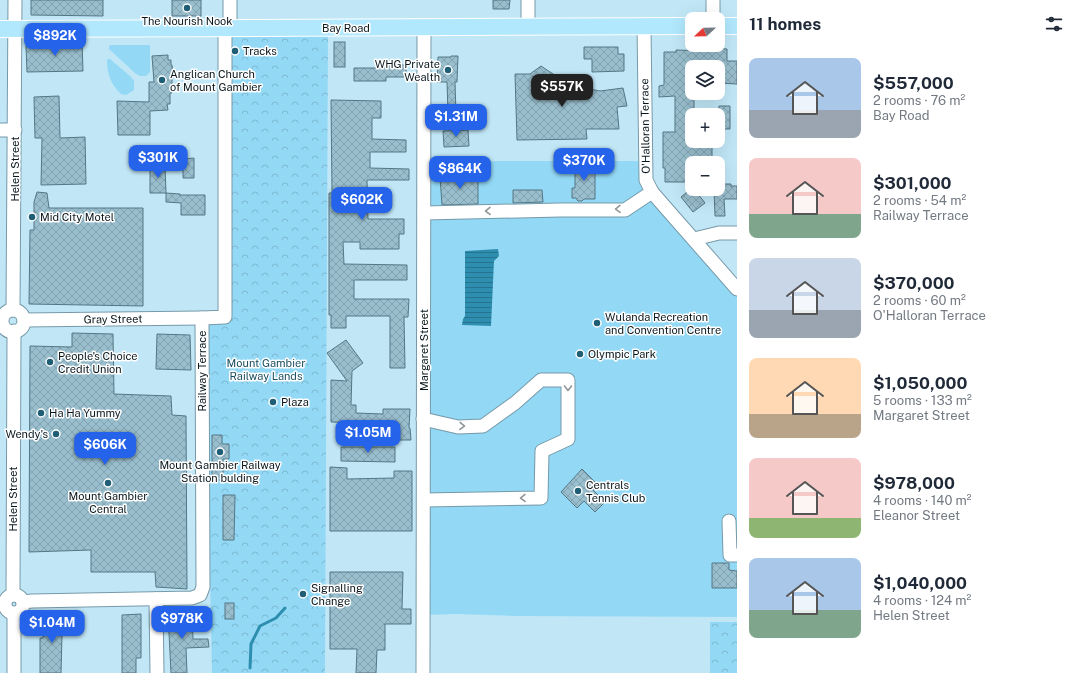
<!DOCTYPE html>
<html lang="en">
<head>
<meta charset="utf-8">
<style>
	:root { --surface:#fff; --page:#f2f2f3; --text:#1f2937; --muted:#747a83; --accent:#2563eb }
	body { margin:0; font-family:"Public Sans",sans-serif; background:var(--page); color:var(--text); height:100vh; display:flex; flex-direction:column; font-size:15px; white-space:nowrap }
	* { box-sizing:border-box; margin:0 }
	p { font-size:13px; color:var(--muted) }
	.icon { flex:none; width:22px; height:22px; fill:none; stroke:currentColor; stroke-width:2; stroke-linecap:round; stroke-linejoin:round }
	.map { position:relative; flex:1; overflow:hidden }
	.drawer { display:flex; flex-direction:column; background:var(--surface); width:340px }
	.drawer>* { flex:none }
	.needle { width:26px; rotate:248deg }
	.buttons { position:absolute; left:685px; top:12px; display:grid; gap:8px }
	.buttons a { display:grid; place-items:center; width:40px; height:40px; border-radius:8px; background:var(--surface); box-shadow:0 4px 16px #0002; font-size:20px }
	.price { position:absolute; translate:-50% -34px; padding:0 9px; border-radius:8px; background:var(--accent); color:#fff; font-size:13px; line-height:26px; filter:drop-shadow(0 1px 2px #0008) }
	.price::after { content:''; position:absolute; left:50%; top:24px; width:12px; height:9px; margin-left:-6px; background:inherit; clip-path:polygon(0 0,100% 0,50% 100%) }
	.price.active { background:#222; color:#fff }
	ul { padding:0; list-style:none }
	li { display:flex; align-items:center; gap:12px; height:100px; padding:0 12px }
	li span { display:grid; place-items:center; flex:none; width:112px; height:80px; border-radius:8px; color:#555 }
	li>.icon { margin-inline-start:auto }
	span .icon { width:48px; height:48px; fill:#fffc; stroke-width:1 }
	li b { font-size:17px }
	h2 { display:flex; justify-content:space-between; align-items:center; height:48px; padding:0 12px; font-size:17px }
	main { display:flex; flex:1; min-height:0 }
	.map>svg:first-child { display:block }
</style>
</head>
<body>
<main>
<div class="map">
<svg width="737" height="673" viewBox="0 0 737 673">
	<defs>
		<pattern id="forest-crowns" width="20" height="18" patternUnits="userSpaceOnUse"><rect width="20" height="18" fill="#93d9f6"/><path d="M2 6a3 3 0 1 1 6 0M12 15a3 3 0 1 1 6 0" fill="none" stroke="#7dbad2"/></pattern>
		<pattern id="water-rules" width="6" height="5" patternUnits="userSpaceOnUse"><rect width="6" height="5" fill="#2e8eaf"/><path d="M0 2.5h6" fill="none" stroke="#25738e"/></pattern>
		<pattern id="building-cross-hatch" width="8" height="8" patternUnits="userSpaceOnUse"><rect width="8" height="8" fill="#99becd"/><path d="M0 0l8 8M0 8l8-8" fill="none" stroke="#82a3af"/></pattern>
	</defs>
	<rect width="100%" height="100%" fill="#c1e7f7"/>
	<g fill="#93d9f6">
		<path d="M 112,45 L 150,45 L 150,72 L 146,76 L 140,76 L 135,73 L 109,49 L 109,46 Z"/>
		<path d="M 108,59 L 110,59 L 130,76 L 134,81 L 134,90 L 126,95 L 121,94 C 111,85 107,74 107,60 Z"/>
		<path d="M 424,161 L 645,161 L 646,180 L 737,289 L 737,617 L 514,616 L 457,614 L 423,615 Z"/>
	</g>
	<g fill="url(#forest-crowns)">
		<path d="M 229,32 L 328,32 L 325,673 L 212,673 L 205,321 L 229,320 Z"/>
		<rect x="710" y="622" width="27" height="51"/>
	</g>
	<path fill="url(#water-rules)" d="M 498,249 L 499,256 L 494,261 L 491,326 L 462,325 L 463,319 L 465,316 L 465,251 Z"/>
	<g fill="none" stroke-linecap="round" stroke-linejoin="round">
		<path stroke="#2e8eaf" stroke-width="3" d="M 250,668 L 251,644 L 260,626 L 276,618 L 285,608"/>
	</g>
	<g fill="url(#building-cross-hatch)" stroke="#547785">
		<path d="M 31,0 L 103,0 L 103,16 L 31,15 Z"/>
		<rect x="172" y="0" width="29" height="16"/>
		<path d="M 493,0 L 510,0 L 509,9 L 493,9 Z"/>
		<path d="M 82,41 L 83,71 L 27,72 L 26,46 L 33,42 Z"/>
		<rect x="334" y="42" width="11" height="25"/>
		<path d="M 584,47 L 618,47 L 618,54 L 624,54 L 624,71 L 592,72 L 592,59 L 584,59 Z"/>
		<path d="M 709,48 L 727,49 L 727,61 L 737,61 L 737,84 L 718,83 L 718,67 L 692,67 L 692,93 L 694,93 L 694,115 L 692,115 L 692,141 L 712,141 L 712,160 L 711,160 L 711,162 L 705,162 L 705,163 L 692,163 L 692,182 L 665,182 L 665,168 L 663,168 L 663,132 L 675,132 L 675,96 L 659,97 L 659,86 L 664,85 L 664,52 L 676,52 L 676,50 L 709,51 Z"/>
		<path d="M 168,55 L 168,60 L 171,60 L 171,65 L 172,65 L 173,73 L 172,73 L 172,93 L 170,93 L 170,104 L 167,104 L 168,110 L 150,111 L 150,135 L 118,135 L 117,101 L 149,102 L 149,82 L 154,82 L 152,56 Z"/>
		<path d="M 451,56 L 458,56 L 457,82 L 455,82 L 456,114 L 448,114 L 447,82 L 437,82 L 438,57 L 451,57 Z"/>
		<path d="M 386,65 L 406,65 L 406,77 L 386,77 L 386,81 L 354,81 L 354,68 L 386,68 Z"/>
		<path d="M 541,66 L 559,78 L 579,87 L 600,91 L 623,88 L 627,106 L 617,107 L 619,129 L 586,129 L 587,139 L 517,140 L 515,74 L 530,74 Z"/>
		<path d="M 59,96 L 60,138 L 85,137 L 86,184 L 41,185 L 42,138 L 35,138 L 34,97 Z"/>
		<path d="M 331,100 L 381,101 L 381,118 L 372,118 L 372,139 L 406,140 L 406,152 L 370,152 L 370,168 L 409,169 L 409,180 L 367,180 L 368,219 L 404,219 L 404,234 L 399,234 L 399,249 L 360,249 L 360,242 L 343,242 L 344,264 L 407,265 L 407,280 L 354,280 L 354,299 L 409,299 L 408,317 L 404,317 L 405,368 L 390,368 L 390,316 L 346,316 L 346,328 L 331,328 L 331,315 L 329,315 L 329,193 L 332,193 Z"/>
		<path d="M 719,106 L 730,106 L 730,129 L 718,129 Z"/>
		<path d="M 468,130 L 469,146 L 444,147 L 443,131 Z"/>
		<path d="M 194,158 L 194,178 L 183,178 L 183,159 Z"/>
		<path d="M 575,164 L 595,164 L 595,199 L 584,199 L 582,201 L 578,201 L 576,198 L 572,198 L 572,188 L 575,188 Z"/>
		<path d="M 165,165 L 166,193 L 150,193 L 150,166 Z"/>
		<path d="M 478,175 L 478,204 L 442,205 L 440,177 Z"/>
		<path d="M 718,184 L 731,184 L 731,186 L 737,186 L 737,199 L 724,199 L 725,216 L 715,216 L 714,189 L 718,189 Z"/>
		<path d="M 692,188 L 692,189 L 694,189 L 705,203 L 693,212 L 681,197 Z"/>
		<path d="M 513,190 L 542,190 L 543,202 L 513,203 Z"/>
		<path d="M 37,192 L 47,193 L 49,208 L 143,208 L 143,306 L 29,304 L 30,230 L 34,230 L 34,202 Z"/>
		<path d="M 166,193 L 180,194 L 180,195 L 205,195 L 205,215 L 181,215 L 181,203 L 166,202 Z"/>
		<path d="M 72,333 L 113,334 L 114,394 L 171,396 L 172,415 L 186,416 L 187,589 L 156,587 L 155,572 L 91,572 L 91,550 L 29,552 L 30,346 L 72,347 Z"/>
		<path d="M 157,334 L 190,335 L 191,370 L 156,369 Z"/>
		<path d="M 346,340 L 363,363 L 352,371 L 351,405 L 356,405 L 356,413 L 383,414 L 383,409 L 410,409 L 409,428 L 410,428 L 411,440 L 392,440 L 391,424 L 331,422 L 331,380 L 347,381 L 327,353 Z"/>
		<path d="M 212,435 L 222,435 L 222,444 L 229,444 L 229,459 L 223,459 L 223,480 L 212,480 Z"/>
		<path d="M 341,447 L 395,447 L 395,462 L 341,461 Z"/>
		<path d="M 330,467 L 347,468 L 347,479 L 394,478 L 394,471 L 412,471 L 412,531 L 330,531 Z"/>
		<path d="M 582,469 L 598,485 L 593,490 L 605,502 L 595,512 L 584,501 L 577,508 L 561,492 Z"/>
		<path d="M 223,495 L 235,495 L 234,540 L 223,540 Z"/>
		<path d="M 712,563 L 729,563 L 729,570 L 737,571 L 737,588 L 712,588 Z"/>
		<path d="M 330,572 L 403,572 L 402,609 L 411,609 L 411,624 L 385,624 L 385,650 L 377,650 L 376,673 L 356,673 L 357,649 L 330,649 Z"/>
		<rect x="225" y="603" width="9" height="16"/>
		<path d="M 192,612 L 193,639 L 208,639 L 209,647 L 186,648 L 187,673 L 171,673 L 168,613 Z"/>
		<path d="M 141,614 L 141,658 L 136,658 L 136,673 L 122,673 L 122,615 Z"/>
		<path d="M 43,616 L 67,616 L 67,635 L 62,635 L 61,673 L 40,673 L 40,638 L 43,638 Z"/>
	</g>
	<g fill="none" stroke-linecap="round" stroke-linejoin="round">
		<defs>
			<g id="minor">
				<path d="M 230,0 L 230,28"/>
				<path d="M 528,0 L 528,26"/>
				<path d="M 713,0 L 713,19"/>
				<path d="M 644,26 L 646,180 L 652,192 L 665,207 L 737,289"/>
				<path d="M 0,130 L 15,130"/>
				<path d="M 424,213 L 560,210 L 625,210 L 652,192"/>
				<path d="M 694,239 L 719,233 L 737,233"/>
				<path d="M 13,310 L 15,0"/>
				<circle cx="13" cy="321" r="11"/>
				<path d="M 24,320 L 202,318"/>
				<path d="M 423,419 L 458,427 L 483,426 L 515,403 L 541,380 L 568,380 L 568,439 L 542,451 L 541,498 L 424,500"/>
				<path d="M 729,521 L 730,555 L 737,555"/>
				<circle cx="14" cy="604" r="9"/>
				<path d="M 13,595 L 14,331"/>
				<path d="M 156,599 L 157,673"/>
				<path d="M 23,602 L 32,601 L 192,598 L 200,595 L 203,587 L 202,318 L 225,317 L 225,28"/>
				<path d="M 14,673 L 14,614"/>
				<path d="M 423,673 L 424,27"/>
			</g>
			<g id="major">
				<path d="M 718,26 L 737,26"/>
				<path d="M 0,29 L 692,26"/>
			</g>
		</defs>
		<use href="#minor" stroke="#769aa9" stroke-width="15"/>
		<use href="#major" stroke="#fff" stroke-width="18"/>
		<use href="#minor" stroke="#fff" stroke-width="13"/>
		<use href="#major" stroke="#b2e8fe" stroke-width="16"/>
	</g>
	<defs><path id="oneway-chevron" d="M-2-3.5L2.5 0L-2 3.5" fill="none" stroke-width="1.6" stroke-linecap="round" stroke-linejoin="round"/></defs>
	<g stroke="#909699">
		<use href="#oneway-chevron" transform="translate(618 209) rotate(179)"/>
		<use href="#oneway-chevron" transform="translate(488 211) rotate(179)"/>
		<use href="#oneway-chevron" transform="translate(568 388) rotate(90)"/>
		<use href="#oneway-chevron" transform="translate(462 426) rotate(2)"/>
		<use href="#oneway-chevron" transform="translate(523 498) rotate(179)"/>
	</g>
	<g fill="#205e75" stroke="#fff" stroke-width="1.5">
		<circle cx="187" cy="8" r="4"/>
		<circle cx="235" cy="51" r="4"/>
		<circle cx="448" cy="70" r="4"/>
		<circle cx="162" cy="80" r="4"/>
		<circle cx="32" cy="217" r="4"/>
		<circle cx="597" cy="323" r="4"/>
		<circle cx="580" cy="354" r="4"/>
		<circle cx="50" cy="362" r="4"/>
		<circle cx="273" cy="402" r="4"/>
		<circle cx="41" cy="413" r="4"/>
		<circle cx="56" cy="434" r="4"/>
		<circle cx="220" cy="452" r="4"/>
		<circle cx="108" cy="483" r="4"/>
		<circle cx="578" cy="491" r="4"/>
		<circle cx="303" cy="594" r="4"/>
	</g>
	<g text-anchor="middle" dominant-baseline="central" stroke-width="3" stroke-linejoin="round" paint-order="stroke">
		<g font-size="11" fill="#08161c" stroke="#fff" text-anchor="start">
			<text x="187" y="21" text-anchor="middle">The Nourish Nook</text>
			<text x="243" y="51">Tracks</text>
			<text x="440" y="64" text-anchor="end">WHG Private<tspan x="440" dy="13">Wealth</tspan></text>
			<text x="170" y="74">Anglican Church<tspan x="170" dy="13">of Mount Gambier</tspan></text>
			<text x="40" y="217">Mid City Motel</text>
			<text x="605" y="317">Wulanda Recreation<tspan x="605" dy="13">and Convention Centre</tspan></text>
			<text x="588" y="354">Olympic Park</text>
			<text x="58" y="356">People's Choice<tspan x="58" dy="13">Credit Union</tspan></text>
			<text x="281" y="402">Plaza</text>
			<text x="49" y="413">Ha Ha Yummy</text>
			<text x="48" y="434" text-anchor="end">Wendy's</text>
			<text x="220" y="465" text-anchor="middle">Mount Gambier Railway<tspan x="220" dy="13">Station bulding</tspan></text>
			<text x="586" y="485">Centrals<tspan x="586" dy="13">Tennis Club</tspan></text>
			<text x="108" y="496" text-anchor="middle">Mount Gambier<tspan x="108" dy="13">Central</tspan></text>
			<text x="311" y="588">Signalling<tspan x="311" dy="13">Change</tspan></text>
		</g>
		<g font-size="11" fill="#08161c" stroke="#fff">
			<text x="346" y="28">Bay Road</text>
			<text transform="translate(645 126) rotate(-91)">O'Halloran Terrace</text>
			<text transform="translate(15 169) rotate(-90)">Helen Street</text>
			<text transform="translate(113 319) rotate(-1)">Gray Street</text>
			<text transform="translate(424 350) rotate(-90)">Margaret Street</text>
			<text transform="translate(202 371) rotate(-90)">Railway Terrace</text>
			<text transform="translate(13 499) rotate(-90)">Helen Street</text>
		</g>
		<g font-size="11" fill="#1a4d60" stroke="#fff">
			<text x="266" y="363">Mount Gambier<tspan x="266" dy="13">Railway Lands</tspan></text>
		</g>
	</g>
</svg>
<div class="buttons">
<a><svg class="needle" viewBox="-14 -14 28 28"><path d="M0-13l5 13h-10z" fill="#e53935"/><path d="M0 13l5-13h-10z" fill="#747a83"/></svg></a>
<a><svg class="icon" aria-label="layers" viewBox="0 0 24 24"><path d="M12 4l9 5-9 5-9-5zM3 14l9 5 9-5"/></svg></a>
<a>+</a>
<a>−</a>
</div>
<b class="price" style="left:55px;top:57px">$892K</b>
<b class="price active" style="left:562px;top:108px">$557K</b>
<b class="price" style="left:456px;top:138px">$1.31M</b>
<b class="price" style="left:158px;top:179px">$301K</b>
<b class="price" style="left:584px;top:182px">$370K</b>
<b class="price" style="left:460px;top:190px">$864K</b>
<b class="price" style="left:362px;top:221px">$602K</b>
<b class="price" style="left:368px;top:454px">$1.05M</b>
<b class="price" style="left:105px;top:466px">$606K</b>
<b class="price" style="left:182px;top:640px">$978K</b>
<b class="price" style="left:52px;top:644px">$1.04M</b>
</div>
<section class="drawer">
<h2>11 homes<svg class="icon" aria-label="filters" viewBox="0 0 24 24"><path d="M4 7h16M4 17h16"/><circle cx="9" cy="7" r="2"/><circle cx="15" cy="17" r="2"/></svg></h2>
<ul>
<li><span style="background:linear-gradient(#a9c7e8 65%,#9aa5b1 0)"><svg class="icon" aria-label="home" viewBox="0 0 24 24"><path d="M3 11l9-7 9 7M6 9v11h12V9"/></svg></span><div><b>$557,000</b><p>2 rooms · 76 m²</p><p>Bay Road</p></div></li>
<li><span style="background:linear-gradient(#f6c9c9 70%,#7fa58c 0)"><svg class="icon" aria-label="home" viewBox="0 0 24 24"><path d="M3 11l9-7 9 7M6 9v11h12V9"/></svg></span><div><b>$301,000</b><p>2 rooms · 54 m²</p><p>Railway Terrace</p></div></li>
<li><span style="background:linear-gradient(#c9d6e8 65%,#9aa5b1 0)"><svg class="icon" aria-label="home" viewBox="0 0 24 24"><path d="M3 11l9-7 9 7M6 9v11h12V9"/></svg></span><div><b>$370,000</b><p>2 rooms · 60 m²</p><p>O'Halloran Terrace</p></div></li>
<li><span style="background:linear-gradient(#ffd9b3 70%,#b9a48a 0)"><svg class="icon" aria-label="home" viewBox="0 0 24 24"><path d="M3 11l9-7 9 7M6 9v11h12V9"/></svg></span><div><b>$1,050,000</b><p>5 rooms · 133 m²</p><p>Margaret Street</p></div></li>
<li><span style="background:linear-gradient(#f6c9c9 75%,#8fb573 0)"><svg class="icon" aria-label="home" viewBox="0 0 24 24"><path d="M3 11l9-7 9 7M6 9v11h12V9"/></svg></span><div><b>$978,000</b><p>4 rooms · 140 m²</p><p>Eleanor Street</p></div></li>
<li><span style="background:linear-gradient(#a9c7e8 65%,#7fa58c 0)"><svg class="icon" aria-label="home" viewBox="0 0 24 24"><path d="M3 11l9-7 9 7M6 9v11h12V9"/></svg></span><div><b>$1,040,000</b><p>4 rooms · 124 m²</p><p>Helen Street</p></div></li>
</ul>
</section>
</main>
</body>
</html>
